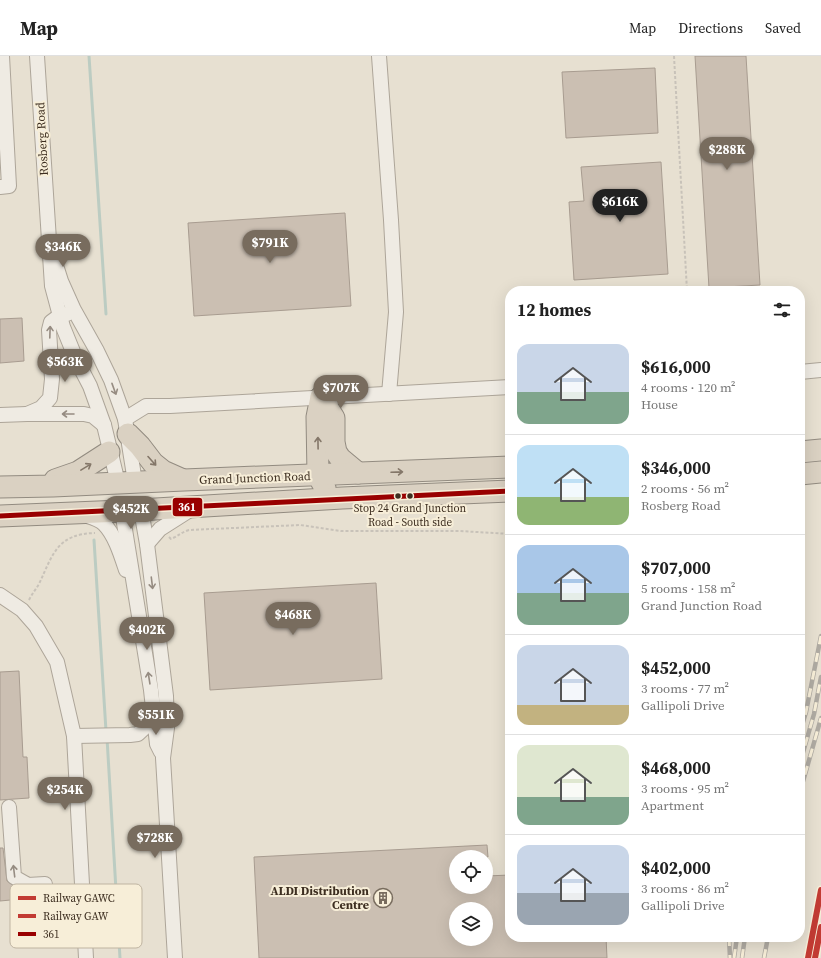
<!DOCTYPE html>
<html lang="en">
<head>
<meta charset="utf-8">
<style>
	:root { --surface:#fff; --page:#f2f2f2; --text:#222; --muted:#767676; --line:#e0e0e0; --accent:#786c5e }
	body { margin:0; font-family:"Source Serif 4",serif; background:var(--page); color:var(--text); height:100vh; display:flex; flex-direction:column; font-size:15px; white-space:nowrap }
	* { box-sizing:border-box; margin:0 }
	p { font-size:13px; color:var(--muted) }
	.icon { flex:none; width:22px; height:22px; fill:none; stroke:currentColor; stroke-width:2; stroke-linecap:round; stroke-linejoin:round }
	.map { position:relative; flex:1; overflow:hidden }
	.side { position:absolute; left:505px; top:230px; width:300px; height:656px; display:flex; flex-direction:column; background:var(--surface); border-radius:16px; box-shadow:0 4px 16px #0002 }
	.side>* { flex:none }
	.tools { position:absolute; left:449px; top:794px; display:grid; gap:8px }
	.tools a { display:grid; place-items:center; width:44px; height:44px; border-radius:50%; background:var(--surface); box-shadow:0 4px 16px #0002; font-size:20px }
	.price { position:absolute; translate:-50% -34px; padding:0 9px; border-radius:14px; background:var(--accent); color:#fff; font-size:13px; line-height:26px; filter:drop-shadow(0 1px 2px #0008) }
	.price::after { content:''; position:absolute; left:50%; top:24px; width:12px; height:9px; margin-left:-6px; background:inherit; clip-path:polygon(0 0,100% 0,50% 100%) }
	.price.selected { background:#222; color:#fff }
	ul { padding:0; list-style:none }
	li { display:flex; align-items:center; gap:12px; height:100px; padding:0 12px }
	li+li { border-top:1px solid var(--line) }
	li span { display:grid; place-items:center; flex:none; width:112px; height:80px; border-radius:12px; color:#555 }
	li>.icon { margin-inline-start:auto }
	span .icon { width:48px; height:48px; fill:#fffc; stroke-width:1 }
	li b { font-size:17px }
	h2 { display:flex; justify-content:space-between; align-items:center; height:48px; padding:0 12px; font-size:17px }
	header { display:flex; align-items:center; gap:24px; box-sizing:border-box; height:56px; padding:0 20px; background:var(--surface); border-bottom:1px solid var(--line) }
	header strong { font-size:19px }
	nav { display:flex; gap:22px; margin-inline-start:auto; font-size:14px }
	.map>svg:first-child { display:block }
</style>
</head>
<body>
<header>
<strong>Map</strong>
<nav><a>Map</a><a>Directions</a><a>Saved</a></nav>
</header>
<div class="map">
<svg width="821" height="902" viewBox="0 0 821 902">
	<rect width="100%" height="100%" fill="#e7e0d1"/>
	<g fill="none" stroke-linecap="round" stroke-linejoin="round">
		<g stroke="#bcccc2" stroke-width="3">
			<path d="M 89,0 L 106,258"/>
			<path d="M 94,484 L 106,675"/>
			<path d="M 107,682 L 120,902"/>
		</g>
	</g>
	<g fill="#cbbfb2" stroke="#a89c90" fill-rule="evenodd">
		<path d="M 695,0 L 746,0 L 760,229 L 709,232 Z"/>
		<path d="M 655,12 L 658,77 L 566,82 L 562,16 Z"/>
		<path d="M 661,106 L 668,218 L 574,224 L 569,146 L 584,145 L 581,111 Z"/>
		<path d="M 345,157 L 351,250 L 194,260 L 188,167 Z"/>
		<path d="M 22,262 L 24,305 L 0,307 L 0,263 Z"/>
		<path d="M 376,527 L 382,623 L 210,634 L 204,537 Z"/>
		<path d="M 19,615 L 23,701 L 27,701 L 29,742 L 0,744 L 0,616 Z"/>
		<path d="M 487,789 L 488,801 L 456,801 L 456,831 L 486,831 L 486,820 L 510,819 L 510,881 L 606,881 L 607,902 L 259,902 L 254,801 ZM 456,853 L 486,853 L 486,883 L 456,883 Z"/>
		<path d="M 0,792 L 3,792 L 7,825 L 20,834 L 21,843 L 0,845 Z"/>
	</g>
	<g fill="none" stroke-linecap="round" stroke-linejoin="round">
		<defs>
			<g id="minor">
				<path d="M 37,0 L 52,230 L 63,271 L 76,303 L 90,330 L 104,369 L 118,427"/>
				<path d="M 379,0 L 391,164 L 396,256 L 389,338"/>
				<path d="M 0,131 L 9,130 L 2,0"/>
				<path d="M 55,206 L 61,225 L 74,254 L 97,295 L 111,324 L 125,363 L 135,426"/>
				<path d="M 800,316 L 821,314"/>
				<path d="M 27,358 L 41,352 L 50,342 L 52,323 L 49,274 L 51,266 L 59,260 L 67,258"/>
				<path d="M 0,359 L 27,358 L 84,358 L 93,360 L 104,369"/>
				<path d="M 125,363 L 146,350 L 170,350 L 510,331"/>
				<path d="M 141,454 L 147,488 L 166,640 L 167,672 L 163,702 L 175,902"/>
				<path d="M 122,455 L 151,634 L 157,688 L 161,696"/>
				<path d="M 84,459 C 90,461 99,463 104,468 C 115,479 121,499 126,514"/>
				<path d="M 147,488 L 160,473 L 193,452"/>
				<path d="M 0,539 L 22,554 L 36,570 L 57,606 L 74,680 L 86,902"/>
				<path d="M 74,680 L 130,679 L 138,678 L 155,662"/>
				<path d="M 9,751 L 14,821 L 28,829 L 45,828"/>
			</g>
			<g id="highway">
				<path d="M 321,341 L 317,361 L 318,419 L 325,432"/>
				<path d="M 321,341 L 334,362 L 334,386 L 336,396 L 340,402 L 358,417"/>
				<path d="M 128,378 L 140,390 L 153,407 L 163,415 L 181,423"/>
				<path d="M 800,396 L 821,394"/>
				<path d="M 800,418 L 821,416"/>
				<path d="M 55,424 L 78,416 L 109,396"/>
				<path d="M 0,431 L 53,430 L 184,424 L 510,411"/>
				<path d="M 0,460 L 122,455 L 342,442 L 510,435"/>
			</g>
		</defs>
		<use href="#minor" stroke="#ada599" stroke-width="16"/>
		<use href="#highway" stroke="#928b80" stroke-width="23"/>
		<g stroke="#c8c2b9" stroke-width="2" stroke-dasharray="3 2" stroke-linecap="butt">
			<path d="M 674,0 L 687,235"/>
			<path d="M 169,481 L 171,483 C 178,480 182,476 189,474 L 300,469 L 341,475 L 460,475 L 510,478"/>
			<path d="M 29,544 C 32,538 36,533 39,528 C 53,498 57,478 95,477"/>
		</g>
		<use href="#minor" stroke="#efebe3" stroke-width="14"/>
		<use href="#highway" stroke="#dad1c2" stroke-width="21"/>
		<defs>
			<g id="rail">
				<path d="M 800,676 L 806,656 L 821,580"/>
				<path d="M 800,707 L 814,658 L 821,621"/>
				<path d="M 800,736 L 821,662"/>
				<path d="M 729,881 L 730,902"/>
				<path d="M 734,902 L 737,881"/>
				<path d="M 742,902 L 745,881"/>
				<path d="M 764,902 L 768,881"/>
			</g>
		</defs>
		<use href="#rail" stroke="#afaaa2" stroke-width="4.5"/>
		<use href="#rail" stroke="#f7eed8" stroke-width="3" stroke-dasharray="9" stroke-linecap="butt"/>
		<defs>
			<path id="bus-1" d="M 0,460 C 170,453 340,442 510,435"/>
		</defs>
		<use href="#bus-1" stroke="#f7eed8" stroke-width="8"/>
		<use href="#bus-1" stroke="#900" stroke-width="5"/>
		<defs>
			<path id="rail-1" d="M 808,902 L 821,834"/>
			<path id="rail-2" d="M 815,902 L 821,871"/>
		</defs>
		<use href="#rail-1" stroke="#f7eed8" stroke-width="9"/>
		<use href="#rail-2" stroke="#f7eed8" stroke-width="9"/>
		<use href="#rail-1" stroke="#c23b33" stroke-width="6"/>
		<use href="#rail-2" stroke="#c23b33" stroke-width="6"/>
	</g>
	<defs><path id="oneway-shaft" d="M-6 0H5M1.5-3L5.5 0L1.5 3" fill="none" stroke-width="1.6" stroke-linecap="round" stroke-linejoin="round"/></defs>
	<g stroke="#968c82">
		<use href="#oneway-shaft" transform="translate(50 276) rotate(-88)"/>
		<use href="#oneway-shaft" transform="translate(114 333) rotate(70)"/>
		<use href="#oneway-shaft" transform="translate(68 358) rotate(180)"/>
		<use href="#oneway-shaft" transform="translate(152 527) rotate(83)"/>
		<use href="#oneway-shaft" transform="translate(149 622) rotate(-99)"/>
		<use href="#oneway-shaft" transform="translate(14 815) rotate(-97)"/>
	</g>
	<g stroke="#847769">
		<use href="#oneway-shaft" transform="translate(318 387) rotate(-91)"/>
		<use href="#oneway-shaft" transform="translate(152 405) rotate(48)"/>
		<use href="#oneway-shaft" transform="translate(86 411) rotate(-31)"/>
		<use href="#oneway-shaft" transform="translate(397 416) rotate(-2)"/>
	</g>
	<defs>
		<symbol id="building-ring" viewBox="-11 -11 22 22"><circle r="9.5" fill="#f7eed8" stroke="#786c5e" stroke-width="1.5"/><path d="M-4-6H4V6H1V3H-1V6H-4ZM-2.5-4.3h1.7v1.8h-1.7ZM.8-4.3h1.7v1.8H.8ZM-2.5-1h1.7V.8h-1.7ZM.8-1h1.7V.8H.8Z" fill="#786c5e"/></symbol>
	</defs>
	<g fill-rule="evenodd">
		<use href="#building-ring" x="372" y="831" width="22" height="22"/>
	</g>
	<g fill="#3d2e20" stroke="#f7eed8" stroke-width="1.5">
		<circle cx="398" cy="440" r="3.5"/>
		<circle cx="410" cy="440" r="3.5"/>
	</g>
	<g text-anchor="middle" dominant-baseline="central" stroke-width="4" stroke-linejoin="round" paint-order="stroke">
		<g font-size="11" fill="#3d2e20" stroke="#f7eed8">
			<text x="410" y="452">Stop 24 Grand Junction<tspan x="410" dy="14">Road - South side</tspan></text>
		</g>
		<g font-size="12" fill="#3d2e20" stroke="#f7eed8">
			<text transform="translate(42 83) rotate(-93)">Rosberg Road</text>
			<text transform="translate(255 422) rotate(-2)">Grand Junction Road</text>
		</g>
		<g font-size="12" font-weight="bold" fill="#3d2e20" stroke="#f7eed8" text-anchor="end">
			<text x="369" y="835">ALDI Distribution<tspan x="369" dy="14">Centre</tspan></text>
		</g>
	</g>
	<rect x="10" y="828" width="132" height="64" rx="6" fill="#f7eed8" stroke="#bfb4a1" stroke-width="1"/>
	<rect x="18" y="840" width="18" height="4" fill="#c23b33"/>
	<rect x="18" y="858" width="18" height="4" fill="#c23b33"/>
	<rect x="18" y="876" width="18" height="4" fill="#900"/>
	<g font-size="11" fill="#3d2e20">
		<text x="43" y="846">Railway GAWC</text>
		<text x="43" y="864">Railway GAW</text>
		<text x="43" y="882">361</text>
	</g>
	<rect stroke="#f7eed8" stroke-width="1.5" x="172" y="441" width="31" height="20" rx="4" fill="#900"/>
	<g font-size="11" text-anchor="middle" font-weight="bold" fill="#fff">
		<text x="187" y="455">361</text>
	</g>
</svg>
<div class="tools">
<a><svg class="icon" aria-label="locate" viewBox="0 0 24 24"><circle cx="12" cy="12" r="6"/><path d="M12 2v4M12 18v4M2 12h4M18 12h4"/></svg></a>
<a><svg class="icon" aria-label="layers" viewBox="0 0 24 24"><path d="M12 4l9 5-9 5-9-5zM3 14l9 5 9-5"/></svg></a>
</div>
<b class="price" style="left:727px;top:115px">$288K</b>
<b class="price selected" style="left:620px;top:167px">$616K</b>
<b class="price" style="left:270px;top:208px">$791K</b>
<b class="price" style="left:63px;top:212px">$346K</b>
<b class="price" style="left:65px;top:327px">$563K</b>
<b class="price" style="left:341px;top:353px">$707K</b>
<b class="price" style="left:131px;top:474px">$452K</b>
<b class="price" style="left:293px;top:580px">$468K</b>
<b class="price" style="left:147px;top:595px">$402K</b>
<b class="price" style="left:156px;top:680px">$551K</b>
<b class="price" style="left:65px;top:755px">$254K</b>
<b class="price" style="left:155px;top:803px">$728K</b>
<section class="side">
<h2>12 homes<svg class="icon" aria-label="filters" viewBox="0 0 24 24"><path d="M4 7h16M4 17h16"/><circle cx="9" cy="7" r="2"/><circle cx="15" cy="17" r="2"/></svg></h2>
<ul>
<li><span style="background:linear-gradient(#c9d6e8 60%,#7fa58c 0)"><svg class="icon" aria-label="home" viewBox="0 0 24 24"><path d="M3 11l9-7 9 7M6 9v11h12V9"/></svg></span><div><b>$616,000</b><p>4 rooms · 120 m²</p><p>House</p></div></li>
<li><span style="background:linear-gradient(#bfe0f5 65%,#8fb573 0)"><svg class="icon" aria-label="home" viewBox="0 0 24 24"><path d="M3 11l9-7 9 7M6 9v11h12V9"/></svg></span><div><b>$346,000</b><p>2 rooms · 56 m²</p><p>Rosberg Road</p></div></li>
<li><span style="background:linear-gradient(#a9c7e8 60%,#7fa58c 0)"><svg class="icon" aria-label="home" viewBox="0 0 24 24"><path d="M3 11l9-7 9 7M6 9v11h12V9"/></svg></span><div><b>$707,000</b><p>5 rooms · 158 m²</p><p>Grand Junction Road</p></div></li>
<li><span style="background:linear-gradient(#c9d6e8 75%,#c2b280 0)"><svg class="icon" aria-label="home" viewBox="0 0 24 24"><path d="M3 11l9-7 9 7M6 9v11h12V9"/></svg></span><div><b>$452,000</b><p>3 rooms · 77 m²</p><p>Gallipoli Drive</p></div></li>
<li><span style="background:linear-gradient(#dfe7d0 65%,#7fa58c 0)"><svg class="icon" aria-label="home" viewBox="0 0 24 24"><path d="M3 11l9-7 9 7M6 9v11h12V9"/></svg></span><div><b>$468,000</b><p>3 rooms · 95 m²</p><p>Apartment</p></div></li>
<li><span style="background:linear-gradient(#c9d6e8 60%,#9aa5b1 0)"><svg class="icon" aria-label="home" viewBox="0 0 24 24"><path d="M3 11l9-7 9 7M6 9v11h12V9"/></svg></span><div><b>$402,000</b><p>3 rooms · 86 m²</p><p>Gallipoli Drive</p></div></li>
</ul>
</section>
</div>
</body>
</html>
